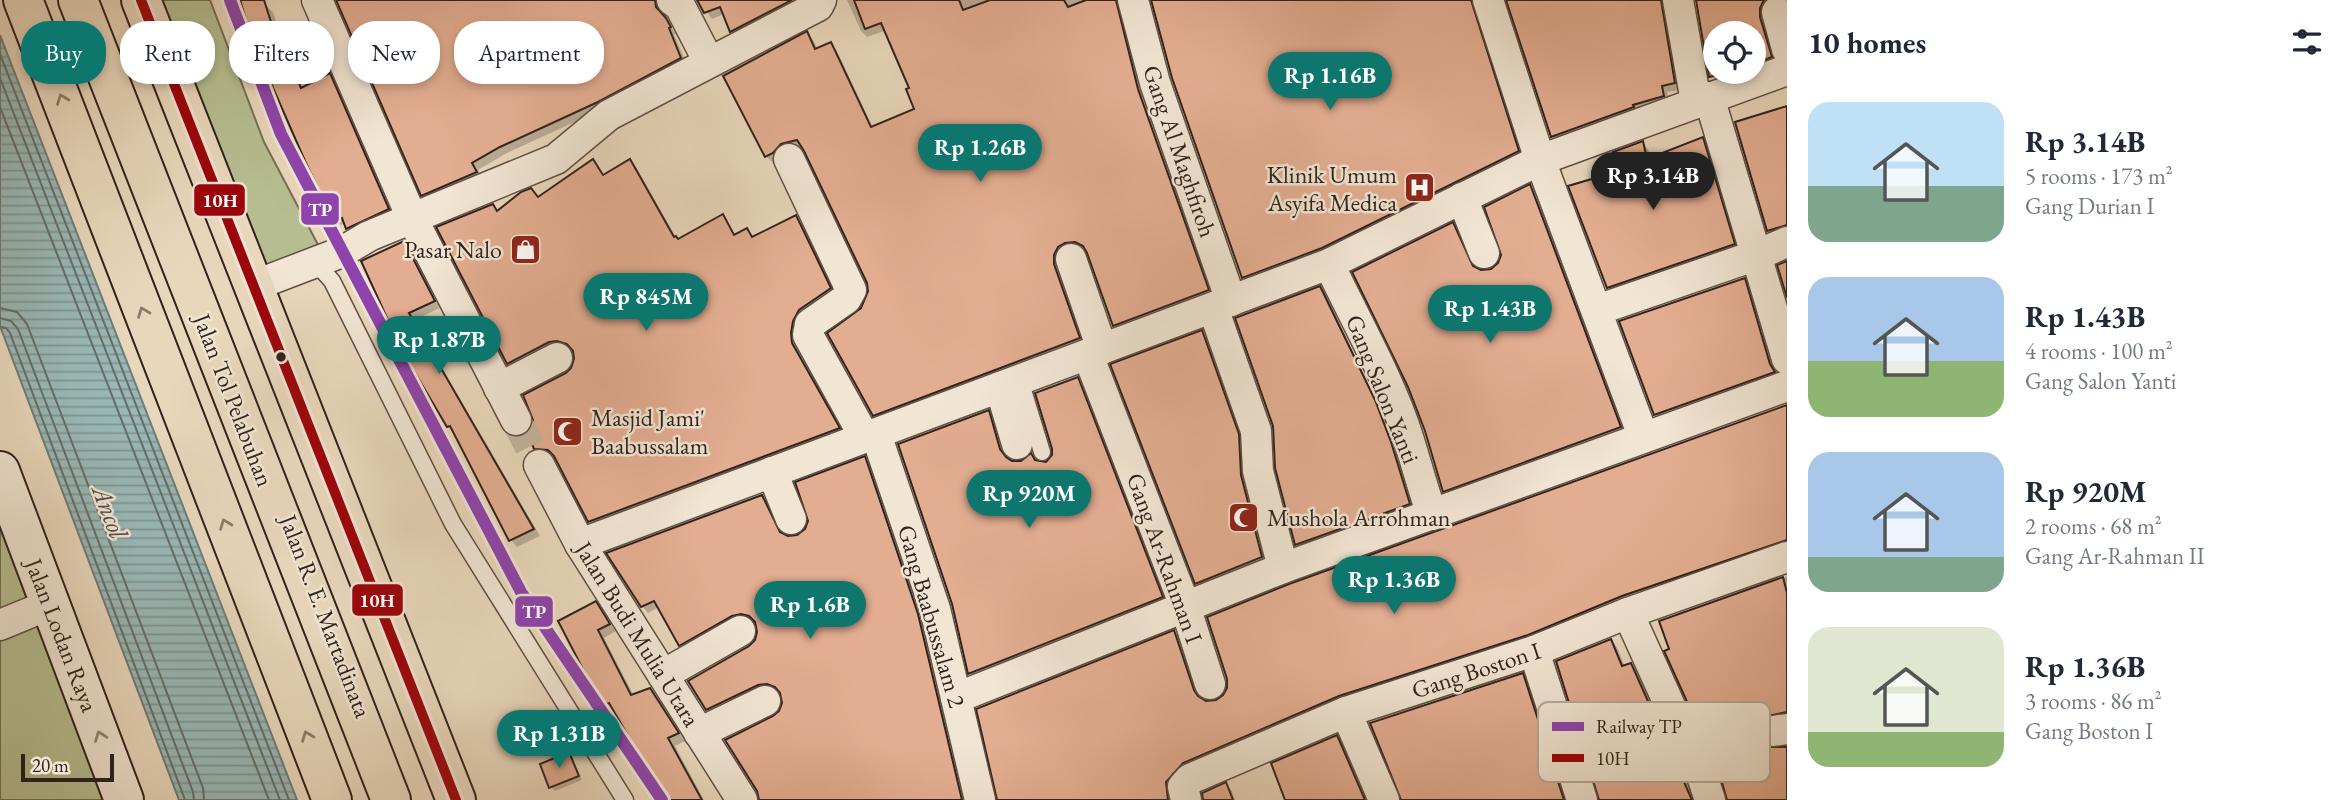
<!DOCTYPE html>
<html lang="en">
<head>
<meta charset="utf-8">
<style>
	:root { --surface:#fff; --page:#f6f6f7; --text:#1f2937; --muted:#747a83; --accent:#0f766e }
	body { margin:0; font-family:"EB Garamond",serif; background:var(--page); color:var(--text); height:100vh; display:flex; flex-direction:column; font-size:26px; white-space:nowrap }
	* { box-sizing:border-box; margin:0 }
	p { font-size:23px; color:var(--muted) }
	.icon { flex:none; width:38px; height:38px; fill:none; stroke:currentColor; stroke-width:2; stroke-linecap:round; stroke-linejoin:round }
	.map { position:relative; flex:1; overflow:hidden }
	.sheet { display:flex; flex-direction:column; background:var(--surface); width:560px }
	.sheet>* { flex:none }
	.top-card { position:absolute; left:21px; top:21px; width:665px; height:63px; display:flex; gap:14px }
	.tools { position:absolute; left:1703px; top:21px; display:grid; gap:14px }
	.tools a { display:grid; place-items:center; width:63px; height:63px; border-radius:50%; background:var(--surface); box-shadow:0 4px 10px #0003; font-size:35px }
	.scale { position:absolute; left:21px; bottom:18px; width:93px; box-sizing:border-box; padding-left:7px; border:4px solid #31221c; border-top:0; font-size:19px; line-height:24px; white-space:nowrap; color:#31221c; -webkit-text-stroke:5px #f1e5d3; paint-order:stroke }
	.price { position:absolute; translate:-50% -60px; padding:0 16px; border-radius:24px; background:var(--accent); color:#fff; font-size:23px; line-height:46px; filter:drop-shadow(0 2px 4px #0008) }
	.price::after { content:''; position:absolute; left:50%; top:42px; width:21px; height:16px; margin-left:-10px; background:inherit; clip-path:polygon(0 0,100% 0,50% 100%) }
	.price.on { background:#222; color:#fff }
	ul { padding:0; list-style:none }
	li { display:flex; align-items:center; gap:21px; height:175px; padding:0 21px }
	li span { display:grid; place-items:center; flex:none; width:196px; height:140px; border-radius:21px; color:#555 }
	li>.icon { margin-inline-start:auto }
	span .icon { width:84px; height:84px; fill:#fffc; stroke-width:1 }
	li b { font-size:30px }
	h2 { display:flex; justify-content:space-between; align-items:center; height:84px; padding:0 21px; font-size:30px }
	.chip { padding:0 24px; border-radius:28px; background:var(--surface); box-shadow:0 4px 10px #0003; font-size:24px; line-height:63px }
	.chip.on { background:var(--accent); color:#fff }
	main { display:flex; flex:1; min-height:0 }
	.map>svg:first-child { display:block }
</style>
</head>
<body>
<main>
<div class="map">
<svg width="1787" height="800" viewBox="0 0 1787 800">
	<defs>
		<pattern id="water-rules" width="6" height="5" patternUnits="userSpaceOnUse" patternTransform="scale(1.75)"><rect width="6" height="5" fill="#99b8b6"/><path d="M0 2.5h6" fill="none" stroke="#7d9593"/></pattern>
	</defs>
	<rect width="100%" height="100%" fill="#e9d7bc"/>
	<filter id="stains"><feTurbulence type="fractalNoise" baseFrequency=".00286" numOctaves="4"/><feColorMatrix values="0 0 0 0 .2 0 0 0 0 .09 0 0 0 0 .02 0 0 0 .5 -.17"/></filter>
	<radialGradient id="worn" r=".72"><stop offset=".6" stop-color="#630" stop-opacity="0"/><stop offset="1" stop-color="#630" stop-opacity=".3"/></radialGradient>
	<g fill="#b6be91" stroke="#747056" stroke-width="2">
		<path d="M 141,0 L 210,0 L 264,142 L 325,258 L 275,278 L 209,173 Z"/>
		<path d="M 0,472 L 124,800 L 0,800 Z"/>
	</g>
	<path fill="url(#water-rules)" stroke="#6f7c78" stroke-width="2" d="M 0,35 L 297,800 L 179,800 L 0,326 Z"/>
	<g fill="#0003">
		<path d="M 337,0 L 663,0 L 662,15 L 676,34 L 674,35 L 687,64 L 605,108 L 507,153 L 478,170 L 483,179 L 429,201 L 423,195 Z"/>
		<path d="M 699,0 L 810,0 L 738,38 L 732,31 L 724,14 L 712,19 Z"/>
		<path d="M 847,0 L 1124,0 L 1214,297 L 1121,332 L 1114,325 L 1088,251 L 1083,248 L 1072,249 L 1085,345 L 881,422 L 874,415 L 862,309 L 870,291 L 868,282 L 803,146 L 788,150 L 780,159 L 773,163 L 766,156 L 725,76 L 807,33 L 813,40 L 818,50 L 831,44 L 837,51 L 873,128 L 916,110 L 911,89 L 884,31 L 867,37 L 861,31 Z"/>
		<path d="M 1153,0 L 1479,0 L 1524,158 L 1329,254 L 1250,284 L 1243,277 Z"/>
		<path d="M 1508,0 L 1668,0 L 1681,90 L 1667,92 L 1670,103 L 1559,143 L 1553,136 Z"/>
		<path d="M 1697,0 L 1787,0 L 1779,1 L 1766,16 L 1776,61 L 1754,69 L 1754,33 L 1715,33 L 1715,72 L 1745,72 L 1717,82 L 1711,75 Z"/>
		<path d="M 264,4 L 273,12 L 292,73 L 298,77 L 303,89 L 330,75 L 334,80 L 392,214 L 352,233 L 346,223 L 341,225 L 336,221 L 273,81 L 264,72 Z"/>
		<path d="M 1787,108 L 1787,233 L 1775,237 L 1769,231 L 1737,123 Z"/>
		<path d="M 1702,139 L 1708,145 L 1739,250 L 1614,293 L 1608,287 L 1621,172 L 1642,143 L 1648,149 L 1651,159 Z"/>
		<path d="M 630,161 L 636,167 L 678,241 L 722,216 L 736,236 L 747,230 L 754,238 L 796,217 L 802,224 L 836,295 L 797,340 L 798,351 L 845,435 L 596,528 L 590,521 L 556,456 L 542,455 L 536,448 L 567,375 L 573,369 L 576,360 L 574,349 L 565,346 L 515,370 L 508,363 L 493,206 L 499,212 L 539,199 L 592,162 L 604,176 Z"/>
		<path d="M 1530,186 L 1537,193 L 1627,434 L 1451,497 L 1444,491 L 1453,225 L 1459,231 L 1474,268 L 1482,272 L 1492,271 L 1500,264 Z"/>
		<path d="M 403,243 L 410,249 L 440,308 L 414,320 L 540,536 L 517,547 L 511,540 L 455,433 L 448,426 L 394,332 Z"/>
		<path d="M 1744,280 L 1748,284 L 1774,370 L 1778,376 L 1660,419 L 1656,414 Z"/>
		<path d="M 1320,288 L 1326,294 L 1389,429 L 1415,509 L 1303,550 L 1297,544 Z"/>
		<path d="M 1202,332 L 1208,339 L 1244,442 L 1268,564 L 1203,589 L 1197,583 Z"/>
		<path d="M 1077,379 L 1083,385 L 1167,603 L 976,679 L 970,673 L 953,603 L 988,412 L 994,418 L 1009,461 L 1022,463 L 1031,455 L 1039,464 L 1052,460 Z"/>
		<path d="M 1787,406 L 1787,546 L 1172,800 L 999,800 L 1174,632 L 1180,638 L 1199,698 L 1205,703 L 1217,702 Z"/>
		<path d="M 865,458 L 871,464 L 924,622 L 966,800 L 761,800 L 784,703 L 781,692 L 773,689 L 714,715 L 707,709 L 757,640 L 759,630 L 756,621 L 748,619 L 687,651 L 681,644 L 659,607 L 648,613 L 642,606 L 762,497 L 768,503 L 783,536 L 798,537 L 807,530 Z"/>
		<path d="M 1787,577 L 1787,718 L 1762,732 L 1761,742 L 1764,748 L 1787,748 L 1787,800 L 1729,800 L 1728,794 L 1661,622 Z"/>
		<path d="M 595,604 L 616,631 L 604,638 L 634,696 L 650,690 L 658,698 L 685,741 L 675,746 L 704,800 L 667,800 L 615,710 L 611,713 L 604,705 Z"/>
		<path d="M 1611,641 L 1617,647 L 1625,667 L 1631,665 L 1637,671 L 1695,800 L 1601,800 Z"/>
		<path d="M 1522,675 L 1529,681 L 1567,800 L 1403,800 Z"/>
		<path d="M 1336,737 L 1343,743 L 1367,800 L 1287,800 Z"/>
		<path d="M 569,754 L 582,780 L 555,791 L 551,787 Z"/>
		<path d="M 1226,785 L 1232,791 L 1235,800 L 1204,800 Z"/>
	</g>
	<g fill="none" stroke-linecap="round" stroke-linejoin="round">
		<g stroke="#656d69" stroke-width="2">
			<path d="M 0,54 L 289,800"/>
			<path d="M 0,78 L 280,800"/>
			<path d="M 0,107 L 269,800"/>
			<path d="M 0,308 L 17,312 L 27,324 L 203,788 L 204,800"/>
			<path d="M 0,318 L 11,321 L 18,329 L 193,792 L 194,800"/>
			<path d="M 0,327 L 6,328 L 10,333 L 185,800"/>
		</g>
	</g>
	<g fill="#e3ad91" stroke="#31221c" stroke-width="2">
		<path d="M 240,0 L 264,0 L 285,66 L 262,73 Z"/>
		<path d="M 336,0 L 655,0 L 656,7 L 666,18 L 671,27 L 669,28 L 681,58 L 598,102 L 500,147 L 472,163 L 477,172 L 421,196 Z"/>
		<path d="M 697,0 L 792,0 L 730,32 L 720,7 L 704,13 Z"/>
		<path d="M 854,0 L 959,0 L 963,10 L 990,0 L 1064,0 L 1068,7 L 1086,0 L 1116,0 L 1138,89 L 1209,290 L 1113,326 L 1087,253 L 1083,246 L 1075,242 L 1065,243 L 1058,247 L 1054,255 L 1054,264 L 1080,338 L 873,416 L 827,333 L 861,308 L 868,291 L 867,283 L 804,151 L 797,140 L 781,144 L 773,153 L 765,157 L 723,76 L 807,31 L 815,49 L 831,42 L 871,127 L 914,109 L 906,89 L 909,88 L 881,23 L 865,29 Z"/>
		<path d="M 1151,0 L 1471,0 L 1519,151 L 1322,248 L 1242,278 L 1172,78 Z"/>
		<path d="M 1506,0 L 1661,0 L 1675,83 L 1662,86 L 1664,96 L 1633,105 L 1634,107 L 1551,137 Z"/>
		<path d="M 1696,0 L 1764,0 L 1760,8 L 1760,17 L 1772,57 L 1754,64 L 1754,33 L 1715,33 L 1715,72 L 1731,72 L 1709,77 Z"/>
		<path d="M 294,70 L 301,88 L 330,73 L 389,209 L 346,229 L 342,218 L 334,222 L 305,161 L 270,81 Z"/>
		<path d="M 1787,106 L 1787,225 L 1767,231 L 1735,122 Z"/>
		<path d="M 1703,137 L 1735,244 L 1607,288 L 1568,186 L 1619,171 L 1613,152 L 1643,141 L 1647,159 Z"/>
		<path d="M 593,159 L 603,175 L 630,159 L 674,237 L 676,236 L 678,239 L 723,214 L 734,235 L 747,228 L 752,237 L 796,215 L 831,288 L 799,310 L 793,321 L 791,333 L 792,343 L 840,428 L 588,522 L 554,456 L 548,450 L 534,449 L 527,433 L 531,429 L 533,420 L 523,395 L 566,373 L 571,368 L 574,359 L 573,351 L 567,344 L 557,341 L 549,342 L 507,364 L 436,227 L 493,204 L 497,211 L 521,192 L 531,188 L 538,197 Z"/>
		<path d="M 1530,184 L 1621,427 L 1443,492 L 1425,431 L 1408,387 L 1352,272 L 1453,222 L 1473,266 L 1481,270 L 1491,269 L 1498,263 L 1501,255 L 1484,207 Z"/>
		<path d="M 404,241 L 435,301 L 409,313 L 534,529 L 509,541 L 450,426 L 447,427 L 391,332 L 393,331 L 361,261 Z"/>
		<path d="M 1787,261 L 1787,298 L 1777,265 Z"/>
		<path d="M 1745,278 L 1770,364 L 1775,372 L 1654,415 L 1619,321 Z"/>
		<path d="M 1320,286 L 1375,400 L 1391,442 L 1410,504 L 1295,545 L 1275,468 L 1273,426 L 1235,318 Z"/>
		<path d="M 1202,330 L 1239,434 L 1241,475 L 1262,557 L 1195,584 L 1110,364 Z"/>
		<path d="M 1078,377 L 1163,597 L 968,674 L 952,604 L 898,444 L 989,410 L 1000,449 L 1006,457 L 1012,461 L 1021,461 L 1031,453 L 1035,460 L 1046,462 L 1052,455 L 1052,449 L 1035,393 Z"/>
		<path d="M 1787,405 L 1787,540 L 1622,596 L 1528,635 L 1339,696 L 1183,763 L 1166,782 L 1168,800 L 997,800 L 976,709 L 1174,630 L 1194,690 L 1198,696 L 1206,701 L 1216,700 L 1223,695 L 1227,688 L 1227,679 L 1207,617 L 1289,584 Z"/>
		<path d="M 865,456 L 918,614 L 962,800 L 759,800 L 757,791 L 725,740 L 773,716 L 779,711 L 782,703 L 780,693 L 775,687 L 767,684 L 758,685 L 706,710 L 688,681 L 749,646 L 755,640 L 757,632 L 755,622 L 749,616 L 741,614 L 732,616 L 679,646 L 654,601 L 641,607 L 606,553 L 762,495 L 780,532 L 788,536 L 797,535 L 805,529 L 808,521 L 795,482 Z"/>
		<path d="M 1783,577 L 1787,593 L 1787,712 L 1763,717 L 1757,724 L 1756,733 L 1759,741 L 1766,747 L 1787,747 L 1787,800 L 1727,800 L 1719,772 L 1664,651 L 1669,649 L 1659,621 Z"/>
		<path d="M 596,601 L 610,624 L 598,630 L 631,695 L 650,688 L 679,733 L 668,738 L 702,800 L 665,800 L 609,703 L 602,706 L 558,621 Z"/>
		<path d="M 1611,639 L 1622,666 L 1631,663 L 1692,800 L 1599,800 L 1556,661 Z"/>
		<path d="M 1523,673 L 1564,800 L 1401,800 L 1370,723 Z"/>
		<path d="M 1337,735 L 1365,800 L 1285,800 L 1271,763 Z"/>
		<path d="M 569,752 L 579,776 L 549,788 L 540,764 Z"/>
		<path d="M 1226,782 L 1233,800 L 1203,800 L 1202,793 Z"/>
	</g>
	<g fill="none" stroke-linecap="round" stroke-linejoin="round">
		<path stroke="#c4b39c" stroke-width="30" stroke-dasharray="30 15" stroke-linecap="butt" d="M 516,420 L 539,465"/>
		<defs>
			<g id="service">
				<path d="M 310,265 L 323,271 L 332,281 L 453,524 L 625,800"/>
				<path d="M 1020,380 L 1042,452"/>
			</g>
			<g id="minor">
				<path d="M 317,0 L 412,218 L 516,420"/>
				<path d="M 672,0 L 680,6 L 709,62"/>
				<path d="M 1133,0 L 1155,83 L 1231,301"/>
				<path d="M 1488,0 L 1540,160 L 1643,436"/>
				<path d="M 1678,0 L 1696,102"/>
				<path d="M 1777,12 L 1787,49"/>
				<path d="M 1709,97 L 1787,359"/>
				<path d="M 789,159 L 851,290 L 846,299 L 810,324 L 808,335 L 865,438"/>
				<path d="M 1462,198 L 1484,253"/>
				<path d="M 1071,259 L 1102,349"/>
				<path d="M 1329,264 C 1356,321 1389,378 1408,437 C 1416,463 1423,489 1432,515"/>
				<path d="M 253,286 L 342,252 L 369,236 L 556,159 L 609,115 L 818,6 L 821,0"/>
				<path d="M 1213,308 L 1256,431 L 1258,471 L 1283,568"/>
				<path d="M 1597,310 L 1757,255 L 1787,242"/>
				<path d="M 1088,355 L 1185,606 L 1210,684"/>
				<path d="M 1000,387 L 1017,444"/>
				<path d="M 499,388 L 557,358"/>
				<path d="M 876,434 L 935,609 L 980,800"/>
				<path d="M 539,465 L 580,544 L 742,800"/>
				<path d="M 772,472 L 791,519"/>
				<path d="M 580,544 L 1329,264 L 1540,160 L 1787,70"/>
				<path d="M 1628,613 L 1703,779 L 1710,800"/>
				<path d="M 0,625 L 51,604"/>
				<path d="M 1534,651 L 1582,800"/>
				<path d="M 663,675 L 740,631"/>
				<path d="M 956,698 L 1283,568 L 1787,386"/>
				<path d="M 1346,712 L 1384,800"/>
				<path d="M 1773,731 L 1787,729"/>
				<path d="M 699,733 L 765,701"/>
				<path d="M 1186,800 L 1183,787 L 1190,779 L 1346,712 L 1534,651 L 1628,613 L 1787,557"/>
			</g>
			<path id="secondary" d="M 0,471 L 124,800"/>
			<path id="trunk" d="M 141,0 L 456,800"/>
			<g id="motorway">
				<path d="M 23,0 L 332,800"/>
				<path d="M 78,0 L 391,800"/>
			</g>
		</defs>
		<use href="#service" stroke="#5f4f44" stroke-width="19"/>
		<use href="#minor" stroke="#5f4f44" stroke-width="33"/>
		<use href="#secondary" stroke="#31221c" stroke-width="42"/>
		<use href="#trunk" stroke="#31221c" stroke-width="42"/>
		<use href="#motorway" stroke="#31221c" stroke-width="42"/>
		<use href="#service" stroke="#f1e5d3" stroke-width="16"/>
		<use href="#minor" stroke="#f1e5d3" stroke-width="30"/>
		<use href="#secondary" stroke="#f1e5d3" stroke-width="38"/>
		<use href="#trunk" stroke="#e9d7bc" stroke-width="38"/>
		<use href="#motorway" stroke="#e9d7bc" stroke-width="38"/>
		<defs>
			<path id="bus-1" d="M 141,0 L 456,800"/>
		</defs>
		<use href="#bus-1" stroke="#f1e5d3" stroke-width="16"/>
		<use href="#bus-1" stroke="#9c050c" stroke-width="10"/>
		<defs>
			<path id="rail-1" d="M 230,0 L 281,134 L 521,592 L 662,800"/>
		</defs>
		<use href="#rail-1" stroke="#f1e5d3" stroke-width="18"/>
		<use href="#rail-1" stroke="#8e44ad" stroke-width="12"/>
	</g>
	<defs><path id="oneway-chevron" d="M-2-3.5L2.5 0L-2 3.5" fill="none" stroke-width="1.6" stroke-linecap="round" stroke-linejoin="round" transform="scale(1.75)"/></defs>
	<g stroke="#8d7c6c">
		<use href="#oneway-chevron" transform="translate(62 99) rotate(-111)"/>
		<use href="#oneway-chevron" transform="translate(143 312) rotate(-111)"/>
		<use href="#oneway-chevron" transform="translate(225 524) rotate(-111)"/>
		<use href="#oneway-chevron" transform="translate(307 736) rotate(-111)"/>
	</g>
	<use stroke="#918478" href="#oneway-chevron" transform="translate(100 736) rotate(-110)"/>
	<defs>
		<symbol id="hospital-square" viewBox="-11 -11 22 22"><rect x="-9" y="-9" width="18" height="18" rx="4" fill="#8f2418" stroke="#f1e5d3"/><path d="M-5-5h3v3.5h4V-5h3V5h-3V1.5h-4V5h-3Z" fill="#fff"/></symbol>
		<symbol id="shop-square" viewBox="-11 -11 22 22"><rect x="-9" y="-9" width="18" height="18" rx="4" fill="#8f2418" stroke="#f1e5d3"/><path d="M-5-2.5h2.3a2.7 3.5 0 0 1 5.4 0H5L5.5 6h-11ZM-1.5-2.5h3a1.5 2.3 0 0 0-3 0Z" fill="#fff"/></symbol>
		<symbol id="mosque-square" viewBox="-11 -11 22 22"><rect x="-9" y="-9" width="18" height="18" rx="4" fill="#8f2418" stroke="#f1e5d3"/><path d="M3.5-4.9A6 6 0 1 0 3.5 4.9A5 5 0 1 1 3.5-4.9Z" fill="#fff"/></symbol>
	</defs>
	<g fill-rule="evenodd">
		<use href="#hospital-square" x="1402" y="170" width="35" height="35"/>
		<use href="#shop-square" x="508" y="232" width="35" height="35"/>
		<use href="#mosque-square" x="550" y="414" width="35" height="35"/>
		<use href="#mosque-square" x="1226" y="500" width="35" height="35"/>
	</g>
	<circle fill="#31221c" stroke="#f1e5d3" stroke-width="2.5" cx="281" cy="357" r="6"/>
	<g text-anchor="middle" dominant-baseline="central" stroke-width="5" stroke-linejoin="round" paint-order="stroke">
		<g font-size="24" fill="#31221c" stroke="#f1e5d3">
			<text transform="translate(1180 151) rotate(71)">Gang Al Maghfiroh</text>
			<text transform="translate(1383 389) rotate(68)">Gang Salon Yanti</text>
			<text transform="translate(234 400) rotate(69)">Jalan Tol Pelabuhan</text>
			<text transform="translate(1165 558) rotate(70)">Gang Ar-Rahman I</text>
			<text transform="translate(326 616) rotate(69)">Jalan R. E. Martadinata</text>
			<text transform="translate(932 616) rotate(74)">Gang Baabussalam 2</text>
			<text transform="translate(638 634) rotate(58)">Jalan Budi Mulia Utara</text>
			<text transform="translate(62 635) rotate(69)">Jalan Lodan Raya</text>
			<text transform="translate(1476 670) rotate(-18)">Gang Boston I</text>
		</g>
		<g font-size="24" fill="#31221c" stroke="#f1e5d3" text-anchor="end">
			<text x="1397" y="174">Klinik Umum<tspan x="1397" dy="28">Asyifa Medica</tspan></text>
			<text x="502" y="249">Pasar Nalo</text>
			<text x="591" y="417" text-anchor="start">Masjid Jami'<tspan x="591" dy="28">Baabussalam</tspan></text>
			<text x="1267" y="517" text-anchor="start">Mushola Arrohman</text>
		</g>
		<g font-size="26" font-style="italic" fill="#504f4a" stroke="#f1e5d3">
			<text transform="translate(110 512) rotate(69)">Ancol</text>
		</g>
	</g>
	<rect x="1538" y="702" width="232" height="80" rx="10" fill="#f1e5d3" stroke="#b7aa9c" stroke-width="2"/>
	<rect x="1552" y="722" width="32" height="9" fill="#8e44ad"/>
	<rect x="1552" y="754" width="32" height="8" fill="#9c050c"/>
	<g font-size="19" fill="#31221c">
		<text x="1596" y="733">Railway TP</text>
		<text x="1596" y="765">10H</text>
	</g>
	<g stroke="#f1e5d3" stroke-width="2.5">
		<rect x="193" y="183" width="53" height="34" rx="7" fill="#9c050c"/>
		<rect x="300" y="192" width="40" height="34" rx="7" fill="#8e44ad"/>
		<rect x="351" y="583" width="53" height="34" rx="7" fill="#9c050c"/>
		<rect x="514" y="595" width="40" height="33" rx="7" fill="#8e44ad"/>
	</g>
	<g font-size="19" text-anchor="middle" font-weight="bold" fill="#fff">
		<text x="220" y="207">10H</text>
		<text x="320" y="216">TP</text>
		<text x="377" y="607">10H</text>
		<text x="534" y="618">TP</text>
	</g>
	<rect width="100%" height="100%" filter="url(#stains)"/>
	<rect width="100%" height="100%" fill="url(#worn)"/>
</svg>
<div class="tools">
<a><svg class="icon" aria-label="locate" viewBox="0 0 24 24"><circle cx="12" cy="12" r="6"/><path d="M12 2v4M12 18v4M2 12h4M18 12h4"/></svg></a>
</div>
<div class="scale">20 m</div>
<b class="price" style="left:1330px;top:112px">Rp 1.16B</b>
<b class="price" style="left:980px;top:184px">Rp 1.26B</b>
<b class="price on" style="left:1653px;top:212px">Rp 3.14B</b>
<b class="price" style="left:646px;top:333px">Rp 845M</b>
<b class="price" style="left:1490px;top:345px">Rp 1.43B</b>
<b class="price" style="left:439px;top:376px">Rp 1.87B</b>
<b class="price" style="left:1029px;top:530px">Rp 920M</b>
<b class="price" style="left:1394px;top:616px">Rp 1.36B</b>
<b class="price" style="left:810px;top:641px">Rp 1.6B</b>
<b class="price" style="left:559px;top:770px">Rp 1.31B</b>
<div class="top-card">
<a class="chip on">Buy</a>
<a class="chip">Rent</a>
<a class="chip">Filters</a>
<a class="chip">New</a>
<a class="chip">Apartment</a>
</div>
</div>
<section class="sheet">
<h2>10 homes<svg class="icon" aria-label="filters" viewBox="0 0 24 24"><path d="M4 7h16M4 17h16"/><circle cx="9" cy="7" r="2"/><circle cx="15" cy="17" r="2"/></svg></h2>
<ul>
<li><span style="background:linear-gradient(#bfe0f5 60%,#7fa58c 0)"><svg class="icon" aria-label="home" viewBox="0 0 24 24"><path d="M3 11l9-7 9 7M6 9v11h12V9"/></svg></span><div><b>Rp 3.14B</b><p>5 rooms · 173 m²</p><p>Gang Durian I</p></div></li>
<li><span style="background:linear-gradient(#a9c7e8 60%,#8fb573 0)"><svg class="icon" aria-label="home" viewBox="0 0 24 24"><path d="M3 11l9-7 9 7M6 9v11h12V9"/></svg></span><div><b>Rp 1.43B</b><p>4 rooms · 100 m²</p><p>Gang Salon Yanti</p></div></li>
<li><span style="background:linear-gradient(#a9c7e8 75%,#7fa58c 0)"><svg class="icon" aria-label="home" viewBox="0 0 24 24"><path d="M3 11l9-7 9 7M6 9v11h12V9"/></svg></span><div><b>Rp 920M</b><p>2 rooms · 68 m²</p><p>Gang Ar-Rahman II</p></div></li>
<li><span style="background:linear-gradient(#dfe7d0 75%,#8fb573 0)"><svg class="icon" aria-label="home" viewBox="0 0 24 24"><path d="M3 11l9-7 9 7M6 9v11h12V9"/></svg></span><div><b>Rp 1.36B</b><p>3 rooms · 86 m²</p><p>Gang Boston I</p></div></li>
</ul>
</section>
</main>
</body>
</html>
